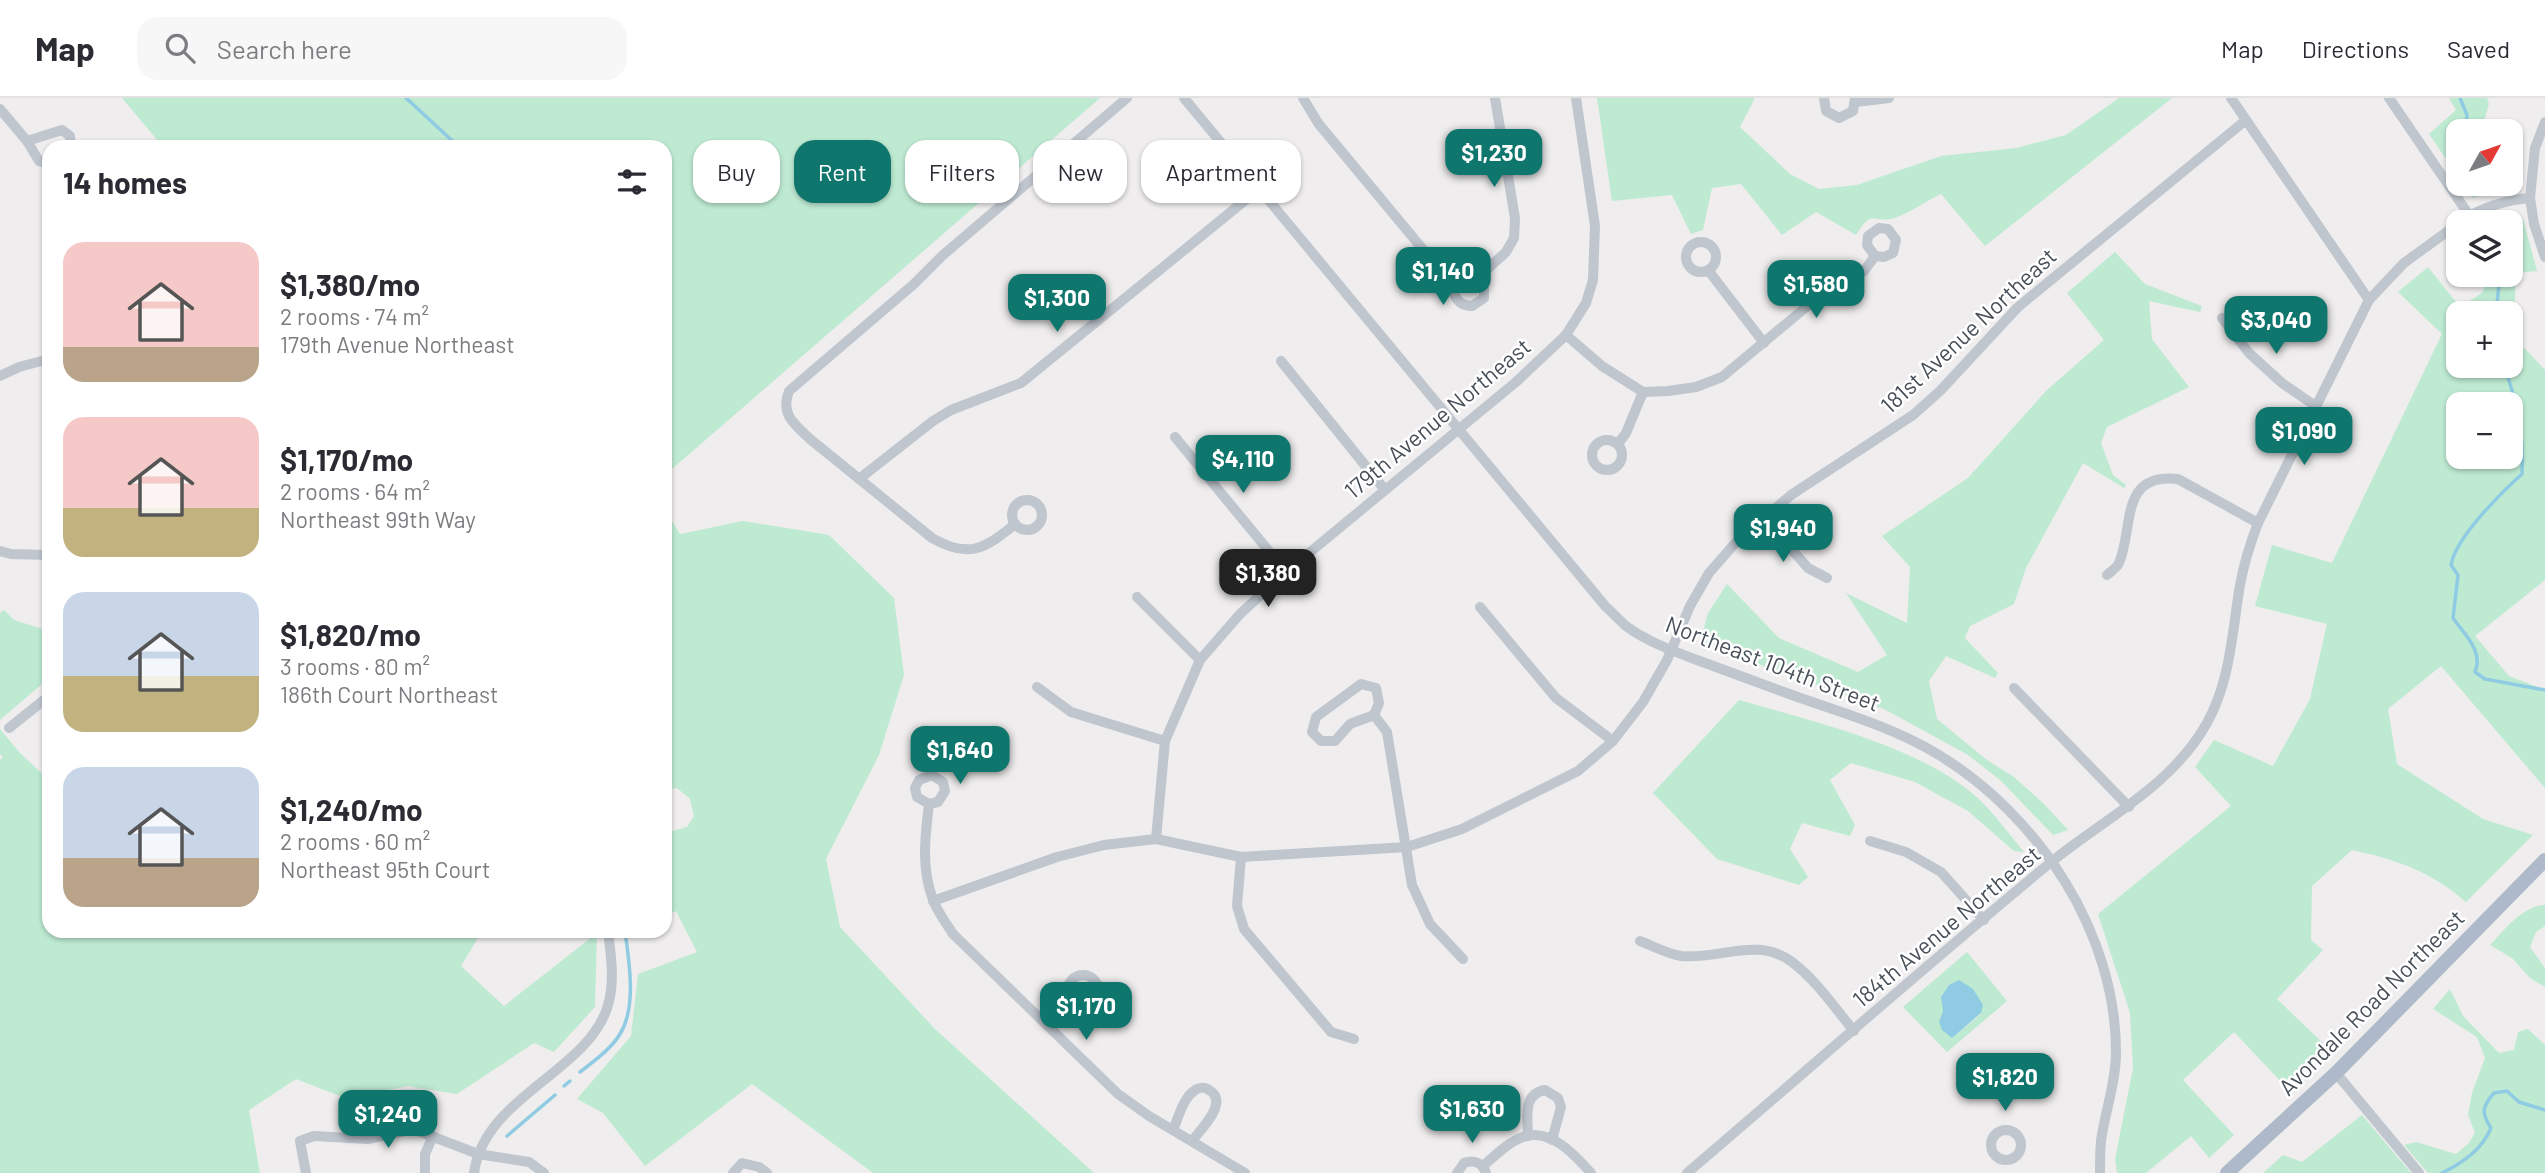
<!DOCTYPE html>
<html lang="en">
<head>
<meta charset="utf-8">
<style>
	:root { --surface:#fff; --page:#f7f7f7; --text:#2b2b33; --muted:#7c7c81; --line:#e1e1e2; --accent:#0f766e }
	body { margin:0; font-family:Barlow,sans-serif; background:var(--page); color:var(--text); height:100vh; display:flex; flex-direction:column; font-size:26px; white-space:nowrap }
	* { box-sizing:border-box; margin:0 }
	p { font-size:23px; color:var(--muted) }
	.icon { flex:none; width:38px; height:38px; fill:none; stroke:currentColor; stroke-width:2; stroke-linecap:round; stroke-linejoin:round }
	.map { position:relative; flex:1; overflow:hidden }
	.side { position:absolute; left:42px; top:42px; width:630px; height:798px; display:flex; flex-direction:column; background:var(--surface); border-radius:21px; box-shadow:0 2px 5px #0004 }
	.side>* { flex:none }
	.hud { position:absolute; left:693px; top:42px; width:665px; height:63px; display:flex; gap:14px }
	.needle { width:46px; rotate:50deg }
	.buttons { position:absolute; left:2446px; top:21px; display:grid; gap:14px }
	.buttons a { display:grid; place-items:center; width:77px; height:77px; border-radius:14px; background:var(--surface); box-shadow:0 2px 5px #0004; font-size:35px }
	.price { position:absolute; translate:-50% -60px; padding:0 16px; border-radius:14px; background:var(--accent); color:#fff; font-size:23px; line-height:46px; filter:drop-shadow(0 2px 4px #0008) }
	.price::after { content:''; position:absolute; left:50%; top:42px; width:21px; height:16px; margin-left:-10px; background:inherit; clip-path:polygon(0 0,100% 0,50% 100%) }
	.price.on { background:#222; color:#fff }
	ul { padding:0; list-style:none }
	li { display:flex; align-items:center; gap:21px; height:175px; padding:0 21px }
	li span { display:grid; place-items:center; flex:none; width:196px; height:140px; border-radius:21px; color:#555 }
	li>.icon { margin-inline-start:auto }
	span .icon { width:84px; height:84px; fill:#fffc; stroke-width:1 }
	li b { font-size:30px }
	h2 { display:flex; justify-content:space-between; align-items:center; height:84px; padding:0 21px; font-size:30px }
	.tag { padding:0 24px; border-radius:21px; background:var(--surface); box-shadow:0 2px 5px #0004; font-size:24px; line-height:63px }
	.tag.on { background:var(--accent); color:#fff }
	header { display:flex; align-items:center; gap:42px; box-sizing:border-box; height:98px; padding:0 35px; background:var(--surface); border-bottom:2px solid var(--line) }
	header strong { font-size:33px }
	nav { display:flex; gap:38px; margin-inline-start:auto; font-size:24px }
	.search { width:490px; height:63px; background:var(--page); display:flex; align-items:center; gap:18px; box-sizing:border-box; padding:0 24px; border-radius:21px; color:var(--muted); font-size:26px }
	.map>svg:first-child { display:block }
</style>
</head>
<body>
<header>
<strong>Map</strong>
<div class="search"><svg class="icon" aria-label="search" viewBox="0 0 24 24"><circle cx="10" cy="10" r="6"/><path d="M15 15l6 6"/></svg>Search here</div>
<nav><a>Map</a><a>Directions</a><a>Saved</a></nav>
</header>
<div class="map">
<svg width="2545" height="1075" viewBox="0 0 2545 1075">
	<rect width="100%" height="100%" fill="#efeded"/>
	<g fill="#beead2" fill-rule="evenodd">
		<path d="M 122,0 L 1100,0 L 665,377 L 665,49 L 163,49 Z"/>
		<path d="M 1597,0 L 1755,0 L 1740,29 L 1790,76 L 1819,91 L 1857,87 L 1941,58 L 2016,50 L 2066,37 L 2119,0 L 2172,0 L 1985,148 L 1941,96 C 1926,103 1910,115 1894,120 C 1873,126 1873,110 1856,137 L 1816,114 L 1782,137 L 1741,86 L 1712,90 L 1703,132 L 1691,136 L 1672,97 L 1612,103 Z"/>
		<path d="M 2449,0 L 2487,0 L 2489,6 L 2481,33 L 2459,33 L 2459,80 L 2429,36 L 2456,12 Z"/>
		<path d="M 2511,57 L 2519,61 L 2516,84 L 2511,89 L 2473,100 L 2463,86 L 2511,86 Z"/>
		<path d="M 2505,118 L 2515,118 L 2523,121 L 2537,173 L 2516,175 C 2515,190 2515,204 2514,219 C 2514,225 2511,230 2512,237 L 2545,272 L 2545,482 L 2475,538 L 2509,578 L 2545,592 L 2545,690 L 2441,568 L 2388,611 L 2397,666 L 2483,721 L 2533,737 L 2466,804 C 2430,773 2398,762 2352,752 L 2312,788 L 2311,842 L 2323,852 L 2277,901 L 2328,950 L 2285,988 L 2234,934 L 2183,982 L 2234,1037 L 2209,1060 L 2191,1038 L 2146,1075 L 2117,1075 L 2115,1061 L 2133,970 L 2130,915 L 2098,816 L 2231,708 L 2195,669 L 2214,642 L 2273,668 L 2310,601 L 2327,526 L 2255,508 L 2272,447 L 2332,465 L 2442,236 L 2398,194 L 2428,169 L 2460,209 L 2482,195 L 2489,177 L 2511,177 L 2511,124 L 2492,124 ZM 2459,215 L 2511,215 L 2511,268 L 2459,268 ZM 2459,306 L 2511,306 L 2511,359 L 2459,359 Z"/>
		<path d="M 2115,154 L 2145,186 L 2202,208 L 2200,214 L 2149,203 L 2152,241 L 2189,289 L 2107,329 L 2101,345 L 2113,377 L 2126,387 L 2124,390 L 2083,365 L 2026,470 L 2014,506 L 1970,528 L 1965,540 L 1998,575 L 1995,580 L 1946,558 L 1929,583 L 1937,621 L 1987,662 L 2014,679 L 2044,706 L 2068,732 L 2053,737 L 2000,682 L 1968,657 L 1884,611 L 1700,545 L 1708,515 L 1727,486 L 1779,540 L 1858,574 L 1887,557 L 1846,495 L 1907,525 L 1910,469 L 1882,438 L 1968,380 L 2046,293 L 2104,242 L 2067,195 Z"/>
		<path d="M 665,411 L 680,436 L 743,423 L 829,437 L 894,500 L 904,577 L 879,657 L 826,761 L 840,829 L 935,931 L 1094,1075 L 873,1075 L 752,986 L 645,1068 L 603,1015 L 577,1001 L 631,938 L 638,876 L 697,854 L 676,813 L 665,818 L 665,735 L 687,729 L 694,718 L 690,701 L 677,690 L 665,692 Z"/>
		<path d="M 4,512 L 14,522 L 49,533 L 49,580 L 0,622 L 0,515 Z"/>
		<path d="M 1739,602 C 1808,622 1905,645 1963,688 C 1987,705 2005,731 2024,754 L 2014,753 L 1968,713 L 1915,684 L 1851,665 L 1830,682 L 1855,727 L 1850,738 L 1802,725 L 1790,751 L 1808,779 L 1799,787 L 1717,761 L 1653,695 Z"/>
		<path d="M 0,631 L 20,655 L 49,682 L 49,833 L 482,833 L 461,868 L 504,908 L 597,835 L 595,909 L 554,954 L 534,945 L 457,996 L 408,988 L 345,1000 L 296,981 L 249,1012 L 260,1075 L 0,1075 L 0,662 L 3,659 L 0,656 Z"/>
		<path d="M 2545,807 L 2545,828 L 2536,834 L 2530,849 L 2545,870 L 2545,889 L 2530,880 L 2512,860 L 2490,847 C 2506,831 2521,809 2545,807 Z"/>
		<path d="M 1967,854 L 2007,903 L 1947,954 L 1903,909 ZM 1943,913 L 1981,916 L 1952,940 L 1939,924 Z"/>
		<path d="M 2450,891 L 2463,918 L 2499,955 L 2514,952 L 2518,934 L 2528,931 L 2545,947 L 2545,1075 L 2428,1075 L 2404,1047 L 2416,1044 L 2456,1056 L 2469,1045 L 2475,1035 L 2468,1017 L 2472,995 L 2485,960 L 2477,939 L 2433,911 Z"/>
		<path d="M 2362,1017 L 2411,1075 L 2263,1075 L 2283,1057 L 2302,1064 Z"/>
	</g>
	<path fill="#8fcce3" d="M 1959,882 L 1973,891 L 1983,907 L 1981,915 L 1952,940 L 1942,932 L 1939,924 L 1943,913 L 1941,899 L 1949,887 Z"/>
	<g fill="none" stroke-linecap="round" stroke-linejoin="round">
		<g stroke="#8fcce3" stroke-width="3.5">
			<path d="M 406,0 L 459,49"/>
			<path d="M 2460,0 L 2467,17 L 2465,33"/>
			<path d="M 2481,86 L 2488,96"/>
			<path d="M 2498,121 L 2498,124"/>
			<path d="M 2496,215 L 2500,177"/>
			<path d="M 2504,268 C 2518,307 2524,334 2522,376 C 2501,395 2456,439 2451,467 L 2458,477 L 2453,520 C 2464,536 2484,553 2475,574 L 2485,581 L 2545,592"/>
			<path d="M 580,974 C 594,963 611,951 620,936 C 637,909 629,863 625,833"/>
			<path d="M 564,988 L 570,983"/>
			<path d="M 507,1038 L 555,997"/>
			<path d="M 2442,1075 C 2462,1065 2482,1052 2491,1030 C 2481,1015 2482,1009 2494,995 L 2507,993 L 2519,1004 L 2545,1012"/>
		</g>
		<g stroke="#bfc6ce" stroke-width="10">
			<path d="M 1184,0 L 1606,509 C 1613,515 1619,522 1626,528 C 1646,543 1673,553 1697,562 C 1729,574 1760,585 1792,597 C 1842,615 1893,629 1939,657 C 2039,718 2116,835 2116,954 C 2116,985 2105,1013 2101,1043 C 2100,1054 2100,1065 2100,1075"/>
			<path d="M 1303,0 L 1318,25 L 1430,160 L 1453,175 L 1469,177 L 1484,174 L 1506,154 L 1514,140 L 1515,120 L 1495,0"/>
			<path d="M 1824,0 L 1826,13 L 1839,20 L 1853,13 L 1855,0"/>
			<path d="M 2231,0 L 2369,202"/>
			<path d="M 2389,0 L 2469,117"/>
			<path d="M 1856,4 L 1889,0"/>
			<path d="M 0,11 L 27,43 L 39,63 L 49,66"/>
			<path d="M 27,43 L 62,32 L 70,38 L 71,49"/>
			<path d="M 2530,100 L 2534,126 L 2545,159"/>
			<path d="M 2460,124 C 2479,110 2506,102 2530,100 L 2535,50 L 2545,24"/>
			<circle cx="1701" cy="159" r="15"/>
			<path d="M 1708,172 L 1764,245"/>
			<path d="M 1453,175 C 1453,191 1452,207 1472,208 L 1484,200 L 1484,174"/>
			<path d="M 2222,220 L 2249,255 L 2282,285 L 2317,309"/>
			<path d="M 1566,237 L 1602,268 L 1643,294"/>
			<path d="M 1281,263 L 1385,392"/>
			<path d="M 0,278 L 19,269 L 49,261"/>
			<path d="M 1175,339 L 1286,474"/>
			<circle cx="1607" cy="357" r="15"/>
			<path d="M 1618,346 L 1626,335 L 1643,294 L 1668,293 L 1696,289 L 1722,279 L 1811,205 L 1864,173 L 1875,158 L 1884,159 L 1893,155 L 1896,142 L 1888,131 L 1879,130 L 1868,138 L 1867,147 L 1875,158"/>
			<path d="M 859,381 L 933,323 L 951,312 L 1021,285 L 1259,91"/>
			<circle cx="1027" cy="417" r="15"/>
			<path d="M 1764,420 L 1808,470 L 1827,480"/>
			<path d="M 1015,426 C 985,451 968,461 932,440 L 810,341 C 794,326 780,316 789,293 L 914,186 L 943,157 L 1127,0"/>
			<path d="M 0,453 L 11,456 L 49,457"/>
			<path d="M 2107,477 C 2111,473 2117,470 2119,465 C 2134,430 2119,374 2178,381 L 2258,425"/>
			<path d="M 1137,499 L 1200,562"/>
			<path d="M 1480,509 L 1556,600 L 1613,643"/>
			<path d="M 1037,589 L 1071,614 L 1165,643"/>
			<path d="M 2014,590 L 2129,709"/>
			<path d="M 1374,617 L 1350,626 L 1335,643 L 1321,643 L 1312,634 L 1316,619 L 1361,586 L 1376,590 L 1379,605 L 1374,617 L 1387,634 L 1412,787 L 1430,826 L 1463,861"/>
			<path d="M 9,630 L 49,598"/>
			<path d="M 929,706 L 917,699 L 915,690 L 919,682 L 932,677 L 943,684 L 945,693 L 938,704 L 929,706 C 925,739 921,770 933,802 C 937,813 946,825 953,836 L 1118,996 L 1149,1018 L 1245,1075"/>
			<path d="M 1156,741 L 1165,643 L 1200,562 L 1240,516 L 1286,474 L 1516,284 L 1566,237 L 1586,205 L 1593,182 L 1595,128 L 1576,0"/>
			<path d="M 1870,743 L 1906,754 L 1941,774 L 1984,822"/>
			<path d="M 1241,759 L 1237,808 L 1244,831 L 1331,934 L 1354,941"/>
			<path d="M 933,803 L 1057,759 L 1104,747 L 1156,741 L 1241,759 L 1407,749 L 1462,731 L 1578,673 L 1613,643 L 1643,604 L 1667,562 L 1690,508 L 1709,475 L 1737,443 L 1791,397 L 1913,317 L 1940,293 L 2018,209 L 2246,22"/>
			<path d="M 1640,843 C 1653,848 1667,856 1681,858 C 1718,862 1758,838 1792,864 C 1816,882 1835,910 1854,933"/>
			<circle cx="1083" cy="892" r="15"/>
			<path d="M 1048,928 L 1072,903"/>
			<path d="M 2336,975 L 2419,1075"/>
			<circle cx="2006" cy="1047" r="15"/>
			<path d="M 1173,1032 C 1178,1021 1183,1000 1194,993 C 1198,989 1205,989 1209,992 C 1230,1004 1200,1032 1192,1043"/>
			<path d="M 1528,1038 C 1528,1020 1522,996 1545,992 L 1558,1000 L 1561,1009 L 1552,1042"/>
			<path d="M 1483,1068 C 1495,1058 1508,1044 1523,1039 C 1550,1029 1575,1057 1591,1075"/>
			<path d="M 306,1075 L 300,1043 L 314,1038 L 368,1041 L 413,1031 L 478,1056 L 529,1064 L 544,1075"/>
			<path d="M 425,1075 L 425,1056 L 433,1038"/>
			<path d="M 474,1075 C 484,998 589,974 608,907 C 615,884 611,857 608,833"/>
			<path d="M 733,1075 L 742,1065 L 759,1069 L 767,1075"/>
			<path d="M 1457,1075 L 1464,1065 C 1474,1061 1483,1065 1486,1075"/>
			<path d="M 1687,1075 C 1808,972 1927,866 2050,765 C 2105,720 2171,689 2207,625 C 2231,581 2232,534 2240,487 C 2244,465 2250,446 2258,425 L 2369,202 L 2404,165 L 2459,125"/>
		</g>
		<path stroke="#aebac9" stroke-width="14" d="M 2227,1075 L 2336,975 L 2545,762"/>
	</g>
	<g text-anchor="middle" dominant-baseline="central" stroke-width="5" stroke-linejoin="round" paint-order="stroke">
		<g font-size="23" fill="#474f58" stroke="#fff">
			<text transform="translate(1968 232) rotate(-43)">181st Avenue Northeast</text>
			<text transform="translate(1437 320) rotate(-40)">179th Avenue Northeast</text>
			<text transform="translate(1773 565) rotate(21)">Northeast 104th Street</text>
			<text transform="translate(1946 828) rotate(-40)">184th Avenue Northeast</text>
			<text transform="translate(2371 904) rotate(-45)">Avondale Road Northeast</text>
		</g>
	</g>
</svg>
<div class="buttons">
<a><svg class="needle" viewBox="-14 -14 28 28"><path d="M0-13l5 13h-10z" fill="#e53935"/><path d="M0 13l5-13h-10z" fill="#7c7c81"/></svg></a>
<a><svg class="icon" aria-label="layers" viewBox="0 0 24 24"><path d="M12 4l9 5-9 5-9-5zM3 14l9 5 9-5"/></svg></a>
<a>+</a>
<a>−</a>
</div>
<b class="price" style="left:1494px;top:91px">$1,230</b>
<b class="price" style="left:1443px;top:209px">$1,140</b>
<b class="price" style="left:1816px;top:222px">$1,580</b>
<b class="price" style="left:1057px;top:236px">$1,300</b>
<b class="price" style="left:2276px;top:258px">$3,040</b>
<b class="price" style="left:2304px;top:369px">$1,090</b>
<b class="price" style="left:1243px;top:397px">$4,110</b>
<b class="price" style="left:1783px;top:466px">$1,940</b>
<b class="price on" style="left:1268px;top:511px">$1,380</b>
<b class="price" style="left:960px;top:688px">$1,640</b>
<b class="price" style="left:1086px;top:944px">$1,170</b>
<b class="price" style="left:2005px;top:1015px">$1,820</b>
<b class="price" style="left:1472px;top:1047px">$1,630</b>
<b class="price" style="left:388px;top:1052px">$1,240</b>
<div class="hud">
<a class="tag">Buy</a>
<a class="tag on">Rent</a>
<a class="tag">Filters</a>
<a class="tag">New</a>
<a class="tag">Apartment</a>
</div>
<section class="side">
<h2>14 homes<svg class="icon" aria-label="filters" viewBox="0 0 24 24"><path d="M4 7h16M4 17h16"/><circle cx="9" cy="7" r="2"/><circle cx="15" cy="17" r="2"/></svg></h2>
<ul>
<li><span style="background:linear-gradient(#f6c9c9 75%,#b9a48a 0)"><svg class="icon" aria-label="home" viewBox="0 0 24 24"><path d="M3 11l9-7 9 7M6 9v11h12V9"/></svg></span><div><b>$1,380/mo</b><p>2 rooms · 74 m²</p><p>179th Avenue Northeast</p></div></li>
<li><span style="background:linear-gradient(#f6c9c9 65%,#c2b280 0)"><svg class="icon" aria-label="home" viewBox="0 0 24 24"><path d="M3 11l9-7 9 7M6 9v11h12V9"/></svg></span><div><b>$1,170/mo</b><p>2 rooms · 64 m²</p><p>Northeast 99th Way</p></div></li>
<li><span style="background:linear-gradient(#c9d6e8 60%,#c2b280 0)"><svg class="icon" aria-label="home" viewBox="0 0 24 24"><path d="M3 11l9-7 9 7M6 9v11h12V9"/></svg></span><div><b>$1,820/mo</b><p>3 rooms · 80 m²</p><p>186th Court Northeast</p></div></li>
<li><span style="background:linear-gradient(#c9d6e8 65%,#b9a48a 0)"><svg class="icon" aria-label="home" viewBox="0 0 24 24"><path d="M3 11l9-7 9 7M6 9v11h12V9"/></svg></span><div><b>$1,240/mo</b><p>2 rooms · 60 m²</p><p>Northeast 95th Court</p></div></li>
</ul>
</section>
</div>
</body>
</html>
